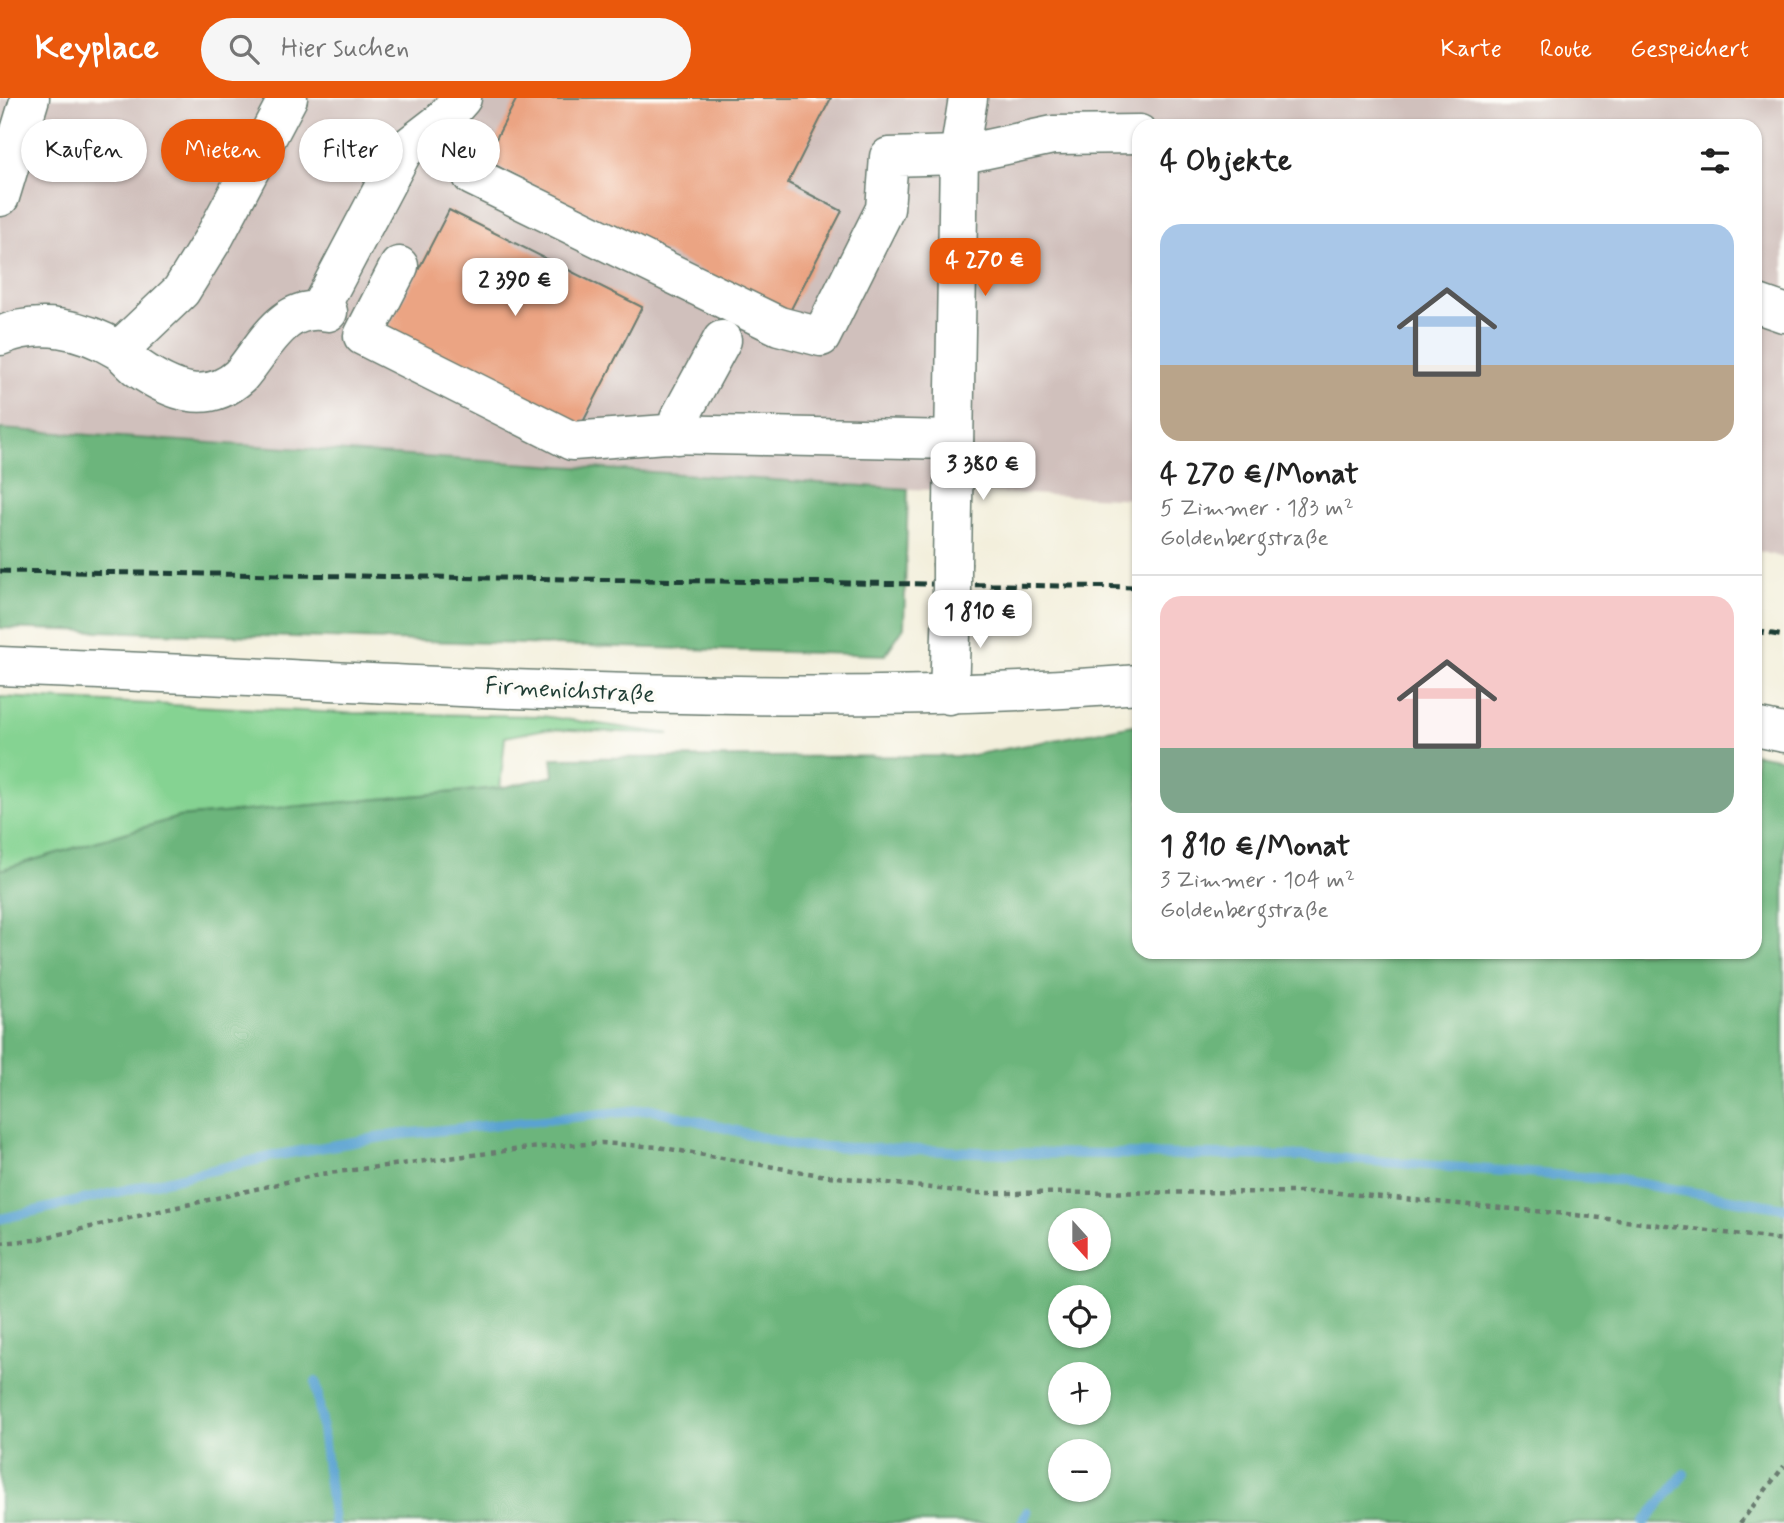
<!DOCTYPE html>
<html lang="de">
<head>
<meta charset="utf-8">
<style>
	:root { --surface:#fff; --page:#f6f6f6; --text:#222; --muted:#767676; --line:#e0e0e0; --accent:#ea580c }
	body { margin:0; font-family:Mynerve,sans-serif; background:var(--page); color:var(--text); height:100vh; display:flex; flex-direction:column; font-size:26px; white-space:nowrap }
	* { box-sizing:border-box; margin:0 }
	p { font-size:23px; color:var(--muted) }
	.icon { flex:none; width:38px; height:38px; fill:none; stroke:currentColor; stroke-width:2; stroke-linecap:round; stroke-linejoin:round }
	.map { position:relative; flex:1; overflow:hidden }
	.panel { position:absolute; left:1132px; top:21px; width:630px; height:840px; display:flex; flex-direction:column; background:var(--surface); border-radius:21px; box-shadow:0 2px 5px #0004 }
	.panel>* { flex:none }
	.hud { position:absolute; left:21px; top:21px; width:665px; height:63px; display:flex; gap:14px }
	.needle { width:46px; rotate:159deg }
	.buttons { position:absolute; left:1048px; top:1110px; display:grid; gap:14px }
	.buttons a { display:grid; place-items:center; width:63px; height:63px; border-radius:50%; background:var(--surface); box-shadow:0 2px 5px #0004; font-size:35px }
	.price { position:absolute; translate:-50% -60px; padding:0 16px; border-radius:14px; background:#fff; color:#222; font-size:23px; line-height:46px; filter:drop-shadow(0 2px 4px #0008) }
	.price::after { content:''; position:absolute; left:50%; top:42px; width:21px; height:16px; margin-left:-10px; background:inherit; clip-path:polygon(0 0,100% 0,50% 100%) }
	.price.on { background:var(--accent); color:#fff }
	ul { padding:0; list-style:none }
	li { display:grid; align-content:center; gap:14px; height:371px; padding:0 28px }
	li+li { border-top:2px solid var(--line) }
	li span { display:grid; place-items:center; height:217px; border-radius:21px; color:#555 }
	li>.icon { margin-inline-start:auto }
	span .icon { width:126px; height:126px; fill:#fffc; stroke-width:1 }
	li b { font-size:30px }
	h2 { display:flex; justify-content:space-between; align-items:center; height:84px; padding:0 28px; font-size:30px }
	.pill { padding:0 24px; border-radius:32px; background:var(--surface); box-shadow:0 2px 5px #0004; font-size:24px; line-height:63px }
	.pill.on { background:var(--accent); color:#fff }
	header { display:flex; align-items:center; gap:42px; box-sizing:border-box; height:98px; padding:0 35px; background:var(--accent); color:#fff }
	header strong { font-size:33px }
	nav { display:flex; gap:38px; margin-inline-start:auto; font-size:24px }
	.search { width:490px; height:63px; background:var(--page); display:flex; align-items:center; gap:18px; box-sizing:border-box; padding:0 24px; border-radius:38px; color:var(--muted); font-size:26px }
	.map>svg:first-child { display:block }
</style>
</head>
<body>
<header>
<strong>Keyplace</strong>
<div class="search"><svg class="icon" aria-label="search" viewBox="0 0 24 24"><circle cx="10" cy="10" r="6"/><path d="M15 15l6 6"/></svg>Hier suchen</div>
<nav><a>Karte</a><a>Route</a><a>Gespeichert</a></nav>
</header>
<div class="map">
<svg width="1784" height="1425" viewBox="0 0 1784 1425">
	<rect width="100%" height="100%" fill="#fdfcf7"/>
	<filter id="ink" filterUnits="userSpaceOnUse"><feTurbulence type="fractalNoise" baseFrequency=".0143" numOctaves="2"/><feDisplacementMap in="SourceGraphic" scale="14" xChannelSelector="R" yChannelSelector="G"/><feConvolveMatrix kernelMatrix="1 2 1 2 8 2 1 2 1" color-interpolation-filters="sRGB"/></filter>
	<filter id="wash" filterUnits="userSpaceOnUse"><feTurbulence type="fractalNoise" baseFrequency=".00686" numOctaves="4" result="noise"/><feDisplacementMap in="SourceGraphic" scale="28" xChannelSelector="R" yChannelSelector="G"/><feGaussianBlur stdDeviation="1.57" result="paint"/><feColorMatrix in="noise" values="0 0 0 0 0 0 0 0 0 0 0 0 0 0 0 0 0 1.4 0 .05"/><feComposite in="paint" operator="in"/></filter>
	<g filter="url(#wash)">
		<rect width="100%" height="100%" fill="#f3efdc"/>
		<path fill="#d0c0bc" d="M 0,0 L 1784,0 L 1784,460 L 1755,452 L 1755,28 L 1139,28 L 1139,401 L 908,391 L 0,331 Z"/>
		<path fill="#85d392" stroke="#528863" stroke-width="2" d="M 0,599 L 345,615 L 542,618 L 669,636 L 545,631 L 505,639 L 500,690 L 179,719 L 0,772 Z"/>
		<g fill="#6cb57c" stroke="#467958" stroke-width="2" fill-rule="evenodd">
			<path d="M 0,331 L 908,391 L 904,529 L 885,557 L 0,530 Z"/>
			<path d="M 1139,626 L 1139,854 L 1755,854 L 1755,656 L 1784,661 L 1784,1425 L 0,1425 L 0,772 L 179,719 L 500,690 L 554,678 L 552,660 L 967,658 ZM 1060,1122 L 1099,1122 L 1099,1160 L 1060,1160 ZM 1060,1199 L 1099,1199 L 1099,1237 L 1060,1237 ZM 1060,1276 L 1099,1276 L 1099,1314 L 1060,1314 ZM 1060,1353 L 1099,1353 L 1099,1391 L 1060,1391 Z"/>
		</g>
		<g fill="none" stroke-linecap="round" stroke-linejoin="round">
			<g stroke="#5aa3d1" stroke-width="10">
				<path d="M 0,1121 L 278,1057 L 394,1037 L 652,1011 L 795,1048 L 1008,1055 L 1308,1058 L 1618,1082 L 1784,1110"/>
				<path d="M 316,1284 L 334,1425"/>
				<path d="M 1022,1425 L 1027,1414"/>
				<path d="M 1644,1425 L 1684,1376"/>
			</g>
		</g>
		<g id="blocks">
			<g fill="#eba483">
				<path d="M 517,0 L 831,0 L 788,85 L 842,113 L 788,217 L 485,62 Z"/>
				<path d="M 449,112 L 642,209 L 581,328 L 388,231 Z"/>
			</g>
		</g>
	</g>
	<g filter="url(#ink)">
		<use href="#blocks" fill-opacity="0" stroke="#697b6f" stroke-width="2"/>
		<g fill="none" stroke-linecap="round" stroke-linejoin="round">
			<defs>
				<g id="minor">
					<path d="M 472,78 L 779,228 L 821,239 L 885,111 L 889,59 L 959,57 L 1053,37 L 1139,36"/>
					<path d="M 0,99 L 30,0"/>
					<path d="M 399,168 L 363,238 L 572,343 L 666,336 L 954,342"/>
					<path d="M 1755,205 L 1784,215"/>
					<path d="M 319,212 L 403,53 L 442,23 L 462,0"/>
					<path d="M 0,238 C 39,221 82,230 118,252 C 126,257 131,265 138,270 C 171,293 207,308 240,278 C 265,249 283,204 328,214"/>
					<path d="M 119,252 L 181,193 L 215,138 L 288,0"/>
					<path d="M 677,337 L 679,321 L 722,242"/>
					<path d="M 952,465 L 959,57 L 968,0"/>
					<path d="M 0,568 C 380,582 760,615 1139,586"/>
					<path d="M 949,597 L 952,506"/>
					<path d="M 1755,629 L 1784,635"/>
				</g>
			</defs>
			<use href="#minor" stroke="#697b6f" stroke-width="41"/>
			<g stroke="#697b6f" stroke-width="4.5" stroke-dasharray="5 5" stroke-linecap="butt">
				<path d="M 0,1145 L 34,1142 L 321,1076 L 529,1050 L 601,1045 L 658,1049 L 820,1077 L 974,1095 L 1328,1094 L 1567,1116 L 1784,1142"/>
				<path d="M 1740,1425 L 1784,1368"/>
			</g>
			<use href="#minor" stroke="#fff" stroke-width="38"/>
			<g stroke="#1f3d34" stroke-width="5" stroke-dasharray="10 5" stroke-linecap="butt">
				<path d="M 0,473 L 1139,489"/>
				<path d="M 1755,533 L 1784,538"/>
			</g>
			<defs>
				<path id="minor-bridge" d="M 952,506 L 952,465"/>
			</defs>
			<use href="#minor-bridge" stroke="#697b6f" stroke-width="41" stroke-linecap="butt"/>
			<use href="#minor-bridge" stroke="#fff" stroke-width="38"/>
		</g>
	</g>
	<g text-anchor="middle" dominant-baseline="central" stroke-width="7" stroke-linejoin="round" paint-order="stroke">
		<g font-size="24" fill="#1f3d34" stroke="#fdfcf7">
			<text transform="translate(570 593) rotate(3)">Firmenichstraße</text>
		</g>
	</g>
</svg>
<div class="buttons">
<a><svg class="needle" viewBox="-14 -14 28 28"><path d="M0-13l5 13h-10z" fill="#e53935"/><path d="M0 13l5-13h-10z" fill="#767676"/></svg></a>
<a><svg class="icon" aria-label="locate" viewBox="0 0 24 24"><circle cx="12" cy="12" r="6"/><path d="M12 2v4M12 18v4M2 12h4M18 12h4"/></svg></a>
<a>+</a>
<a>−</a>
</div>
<b class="price on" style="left:985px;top:200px">4 270 €</b>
<b class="price" style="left:515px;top:220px">2 390 €</b>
<b class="price" style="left:983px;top:404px">3 380 €</b>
<b class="price" style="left:980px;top:552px">1 810 €</b>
<div class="hud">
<a class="pill">Kaufen</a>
<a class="pill on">Mieten</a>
<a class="pill">Filter</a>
<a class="pill">Neu</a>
</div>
<section class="panel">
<h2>4 Objekte<svg class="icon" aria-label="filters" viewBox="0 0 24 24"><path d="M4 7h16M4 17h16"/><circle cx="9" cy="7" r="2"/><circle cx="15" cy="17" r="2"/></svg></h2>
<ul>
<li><span style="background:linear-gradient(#a9c7e8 65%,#b9a48a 0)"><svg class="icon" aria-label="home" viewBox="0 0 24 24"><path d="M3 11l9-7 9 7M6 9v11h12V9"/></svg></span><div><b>4 270 €/Monat</b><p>5 Zimmer · 183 m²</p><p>Goldenbergstraße</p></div></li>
<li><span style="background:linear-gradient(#f6c9c9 70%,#7fa58c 0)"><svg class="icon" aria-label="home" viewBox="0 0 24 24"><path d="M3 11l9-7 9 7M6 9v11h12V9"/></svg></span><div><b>1 810 €/Monat</b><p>3 Zimmer · 104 m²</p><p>Goldenbergstraße</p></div></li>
</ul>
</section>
</div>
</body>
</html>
